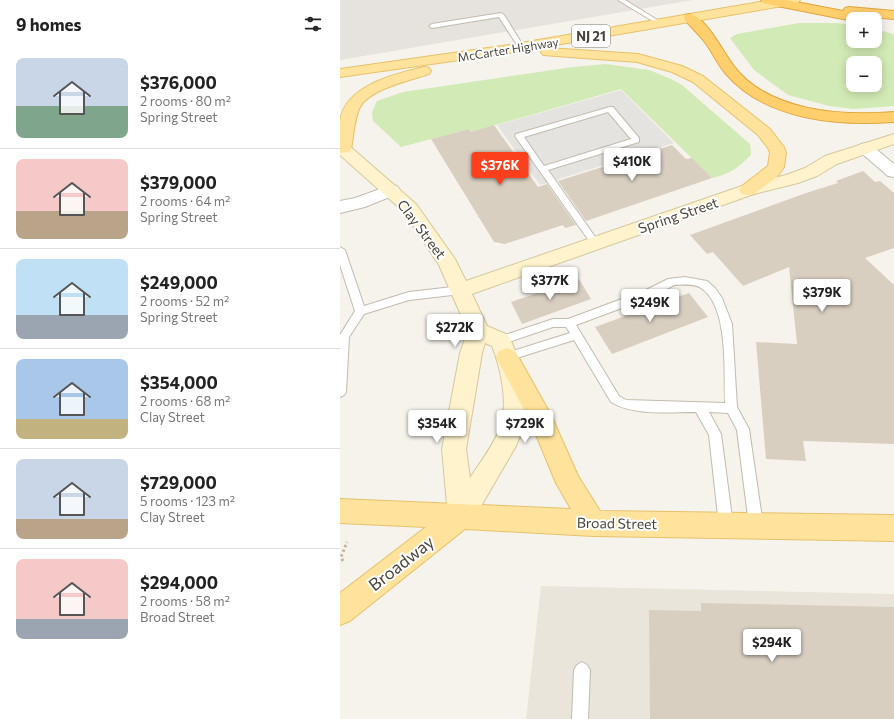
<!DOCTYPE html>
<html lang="en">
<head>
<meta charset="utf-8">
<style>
	:root { --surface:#fff; --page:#f6f6f6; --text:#222; --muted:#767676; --line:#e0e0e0; --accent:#fc3f1d }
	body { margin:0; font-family:Commissioner,sans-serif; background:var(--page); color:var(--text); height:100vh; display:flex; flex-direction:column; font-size:15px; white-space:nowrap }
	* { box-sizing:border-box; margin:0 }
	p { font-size:13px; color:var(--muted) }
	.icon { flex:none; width:22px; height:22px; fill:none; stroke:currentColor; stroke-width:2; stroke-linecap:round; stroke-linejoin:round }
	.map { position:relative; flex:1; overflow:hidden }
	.details { display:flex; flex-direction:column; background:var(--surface); width:340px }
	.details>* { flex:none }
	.controls { position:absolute; left:506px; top:12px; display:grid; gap:8px }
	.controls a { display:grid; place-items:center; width:36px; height:36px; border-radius:8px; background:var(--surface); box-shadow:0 2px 10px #0003; font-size:20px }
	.price { position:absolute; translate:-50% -34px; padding:0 9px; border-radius:4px; background:#fff; color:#222; font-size:13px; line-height:26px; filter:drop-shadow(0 1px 2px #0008) }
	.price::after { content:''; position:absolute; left:50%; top:24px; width:12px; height:9px; margin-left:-6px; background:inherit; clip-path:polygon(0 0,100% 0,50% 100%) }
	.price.selected { background:var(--accent); color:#fff }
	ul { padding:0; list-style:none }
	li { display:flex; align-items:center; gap:12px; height:100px; padding:0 16px }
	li+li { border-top:1px solid var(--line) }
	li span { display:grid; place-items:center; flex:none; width:112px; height:80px; border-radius:8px; color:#555 }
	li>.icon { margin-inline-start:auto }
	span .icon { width:48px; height:48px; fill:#fffc; stroke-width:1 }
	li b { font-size:17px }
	h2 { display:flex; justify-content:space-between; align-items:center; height:48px; padding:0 16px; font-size:17px }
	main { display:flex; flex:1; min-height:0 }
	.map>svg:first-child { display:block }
</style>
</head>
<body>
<main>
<section class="details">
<h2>9 homes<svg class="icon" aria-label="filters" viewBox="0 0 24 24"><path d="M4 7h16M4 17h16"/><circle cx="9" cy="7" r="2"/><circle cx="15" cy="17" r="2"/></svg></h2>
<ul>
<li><span style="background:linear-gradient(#c9d6e8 60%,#7fa58c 0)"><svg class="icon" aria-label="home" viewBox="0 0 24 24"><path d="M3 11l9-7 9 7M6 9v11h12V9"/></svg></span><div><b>$376,000</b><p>2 rooms · 80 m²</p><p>Spring Street</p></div></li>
<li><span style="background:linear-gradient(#f6c9c9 65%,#b9a48a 0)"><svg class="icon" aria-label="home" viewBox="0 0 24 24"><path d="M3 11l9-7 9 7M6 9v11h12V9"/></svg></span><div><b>$379,000</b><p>2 rooms · 64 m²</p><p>Spring Street</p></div></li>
<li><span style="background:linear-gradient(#bfe0f5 70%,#9aa5b1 0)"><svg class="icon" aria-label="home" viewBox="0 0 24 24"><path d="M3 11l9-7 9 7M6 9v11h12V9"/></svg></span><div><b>$249,000</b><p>2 rooms · 52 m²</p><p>Spring Street</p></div></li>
<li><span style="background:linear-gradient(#a9c7e8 75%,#c2b280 0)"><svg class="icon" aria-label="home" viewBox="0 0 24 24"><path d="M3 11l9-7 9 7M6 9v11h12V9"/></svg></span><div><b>$354,000</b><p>2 rooms · 68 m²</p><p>Clay Street</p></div></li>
<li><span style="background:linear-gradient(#c9d6e8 75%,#b9a48a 0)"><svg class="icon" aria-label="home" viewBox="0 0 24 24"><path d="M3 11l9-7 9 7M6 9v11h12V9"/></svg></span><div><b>$729,000</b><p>5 rooms · 123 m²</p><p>Clay Street</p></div></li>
<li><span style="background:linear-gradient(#f6c9c9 75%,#9aa5b1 0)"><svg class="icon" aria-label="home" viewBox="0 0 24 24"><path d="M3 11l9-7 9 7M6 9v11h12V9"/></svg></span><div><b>$294,000</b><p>2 rooms · 58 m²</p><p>Broad Street</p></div></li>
</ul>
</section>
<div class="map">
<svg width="554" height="719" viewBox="0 0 554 719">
	<rect width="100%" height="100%" fill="#f6f3ec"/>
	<path fill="#eae5da" d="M 201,586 L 554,594 L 554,719 L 186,719 Z"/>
	<path fill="#e6e2dd" d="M 0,0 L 353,0 L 0,60 Z"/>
	<g fill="#d2eab5" fill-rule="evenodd">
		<path d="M 459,23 L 497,23 L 513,25 L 513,41 L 535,41 L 535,29 L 554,34 L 554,106 L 514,109 L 489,106 L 448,95 L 414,70 L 390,38 L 397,34 ZM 513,63 L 535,63 L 535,85 L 513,85 Z"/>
		<path d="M 266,64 L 309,70 L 331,79 L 342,85 L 410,144 L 411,155 C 398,168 390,174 372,178 L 281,89 L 131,132 L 129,129 L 61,147 L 33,121 L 32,112 L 37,101 L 63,92 L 233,67 Z"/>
	</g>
	<path fill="#e5e3e0" d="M 281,90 L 334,143 L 200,185 L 157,125 Z"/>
	<g fill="#d8cfc1">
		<path d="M 154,125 L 198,187 L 207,184 L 236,225 L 225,228 L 223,225 L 165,244 L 154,242 L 91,139 L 129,129 L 131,132 Z"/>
		<path d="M 332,145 L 346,159 L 352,158 L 372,178 L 246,221 L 218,181 Z"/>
		<path d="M 523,171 L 535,182 L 540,181 L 554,193 L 554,248 L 525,258 L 554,285 L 554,444 L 463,441 L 466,461 L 426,459 L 416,342 L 457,344 L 449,267 L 403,286 L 373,252 L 367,254 L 350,235 L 466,193 L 498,183 L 496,181 Z"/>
		<path d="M 239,279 L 251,299 L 182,324 L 171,302 Z"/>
		<path d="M 349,293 L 368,317 L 272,354 L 255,327 Z"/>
		<path d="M 361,603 L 554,607 L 554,719 L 310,719 L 309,610 L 361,611 Z"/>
	</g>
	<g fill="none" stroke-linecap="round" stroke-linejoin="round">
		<defs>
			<g id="lane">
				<path d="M 278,0 L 285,0 L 324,24 L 319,25 Z"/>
				<path d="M 161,13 L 164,15 L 184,47 L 183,48 L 179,48 L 159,17 L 92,28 L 89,26 L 92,24 Z"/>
				<path d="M 270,107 L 273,107 L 299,138 L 299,142 L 208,170 L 258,241 L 260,243 L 258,245 L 252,245 L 175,136 L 176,134 ZM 268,112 L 291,139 L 204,166 L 184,137 Z"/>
				<path d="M 0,247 L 5,250 L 24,306 L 69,292 L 121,286 L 125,287 L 126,290 L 125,293 L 121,294 L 69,300 L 24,314 L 9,337 L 6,392 L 4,395 L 0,397 L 0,335 L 15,311 L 0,265 Z"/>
				<path d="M 345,277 L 367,281 L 375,288 L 382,298 L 392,324 L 397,407 L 409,429 L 423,525 L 421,529 L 416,531 L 411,529 L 409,525 L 397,430 L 388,413 L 369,412 L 381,434 L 393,525 L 391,529 L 386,531 L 381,529 L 379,525 L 369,435 L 356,412 C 330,412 293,416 271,402 L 234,340 L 167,361 L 163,360 L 162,357 L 163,354 L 230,333 L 226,327 L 213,327 L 160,345 L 156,344 L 155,341 L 156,338 L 213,319 L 228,319 L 306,290 L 328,279 ZM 334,285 C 342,285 354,283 361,288 C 389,306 384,373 385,403 L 286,400 L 279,396 L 236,325 L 314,296 Z"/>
				<path d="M 242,662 L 247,665 L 250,670 L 248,719 L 232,719 L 234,670 L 237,665 Z"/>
			</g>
			<g id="street">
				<path d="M 525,143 L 531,145 L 554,164 L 554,177 L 548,176 L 519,151 L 517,148 L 519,145 Z"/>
				<path d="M 51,185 L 57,186 L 60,190 L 57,194 L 25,207 L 0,213 L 0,201 L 15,198 Z"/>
			</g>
			<path id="secondary" d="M 554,134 L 554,144 L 497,164 L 477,176 L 458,183 L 414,194 L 132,294 L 147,326 L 168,335 L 171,341 L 178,357 L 186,394 L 187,408 L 185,424 L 176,446 L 130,525 L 121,528 L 112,525 L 108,516 L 102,449 L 120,353 L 128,331 L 99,265 L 64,212 L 0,155 L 0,141 L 6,143 L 76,204 L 115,259 L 126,281 L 402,186 L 446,175 L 465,168 L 485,156 ZM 145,343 L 152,346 C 161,369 168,401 161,425 C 155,444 140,462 130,478 L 126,449 L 142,353 Z"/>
			<g id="primary">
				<path d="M 432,0 L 460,0 L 458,3 L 454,4 L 169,53 L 0,77 L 0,69 L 169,45 Z"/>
				<path d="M 208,48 L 298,54 L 342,66 L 363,76 L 430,129 L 444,147 L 446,153 L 444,167 L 437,177 L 414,194 L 408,195 L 402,194 L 399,190 L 402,186 L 428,166 L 430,153 L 428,148 L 418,135 L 353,82 L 332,72 L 297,62 L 203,55 L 201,52 L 203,49 Z"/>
				<path d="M 84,67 L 89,68 L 91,71 L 89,74 C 71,80 30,89 20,107 C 14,119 14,135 11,149 L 9,152 L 0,153 C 0,143 0,132 0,122 C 4,86 54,74 84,67 Z"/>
				<path d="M 167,348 L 175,351 L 211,415 L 238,476 L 260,511 L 554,515 L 554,541 L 253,536 L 125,529 L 10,621 L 0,625 L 0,593 L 86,527 L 0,523 L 0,499 L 231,509 L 216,483 L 192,425 L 156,357 L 159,351 Z"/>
			</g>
			<g id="highway">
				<path d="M 421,0 L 446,0 L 503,11 L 505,8 L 509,7 L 554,11 L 554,19 L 529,17 L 530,19 L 513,19 L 513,21 L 427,4 L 423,3 Z"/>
				<path d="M 350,14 C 367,18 383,52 393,65 C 428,112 501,116 554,112 L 554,122 C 497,126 426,120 386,74 C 377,64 372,51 364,41 C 358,33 349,26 344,18 L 345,15 Z"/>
			</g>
		</defs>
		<use href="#lane" stroke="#c2bbae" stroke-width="2"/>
		<use href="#street" stroke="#c2bbae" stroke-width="2"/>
		<use href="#secondary" stroke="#d6c79b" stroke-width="2"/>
		<use href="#primary" stroke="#e6c16a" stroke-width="2"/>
		<use href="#highway" stroke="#e0a43c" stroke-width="2"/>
		<path stroke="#c4b79f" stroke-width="3" stroke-dasharray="2.5 2.5" stroke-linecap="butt" d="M 3,561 L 1,557 L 7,542"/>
		<use href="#lane" fill="#fff" fill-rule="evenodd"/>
		<use href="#street" fill="#fff" fill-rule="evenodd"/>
		<use href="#secondary" fill="#fff3cd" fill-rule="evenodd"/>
		<use href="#primary" fill="#ffe39c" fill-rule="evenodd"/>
		<use href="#highway" fill="#ffcf6e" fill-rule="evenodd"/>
	</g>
	<g text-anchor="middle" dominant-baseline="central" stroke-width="4" stroke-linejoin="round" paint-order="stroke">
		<g font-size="12" fill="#4b4439" stroke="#fff">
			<text transform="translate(168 49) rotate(-9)">McCarter Highway</text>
		</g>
		<rect fill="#fff" stroke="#817c74" stroke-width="1" x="232" y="25" width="38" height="22" rx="3"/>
		<g font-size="13" font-weight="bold" fill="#4b4439">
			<text x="251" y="36">NJ 21</text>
		</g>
		<g font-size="14" fill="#4b4439" stroke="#fff">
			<text transform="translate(338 215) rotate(-19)">Spring Street</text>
			<text transform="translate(82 229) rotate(53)">Clay Street</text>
			<text transform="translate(277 523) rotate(1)">Broad Street</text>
		</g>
		<g font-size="17" fill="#4b4439" stroke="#fff">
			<text transform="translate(61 563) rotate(-38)">Broadway</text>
		</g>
	</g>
</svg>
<div class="controls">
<a>+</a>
<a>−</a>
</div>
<b class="price" style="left:292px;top:182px">$410K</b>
<b class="price selected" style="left:160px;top:186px">$376K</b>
<b class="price" style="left:210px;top:301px">$377K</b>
<b class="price" style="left:482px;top:313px">$379K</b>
<b class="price" style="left:310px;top:323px">$249K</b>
<b class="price" style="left:115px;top:348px">$272K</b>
<b class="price" style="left:97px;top:444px">$354K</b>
<b class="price" style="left:185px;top:444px">$729K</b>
<b class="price" style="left:432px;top:663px">$294K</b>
</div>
</main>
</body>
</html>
